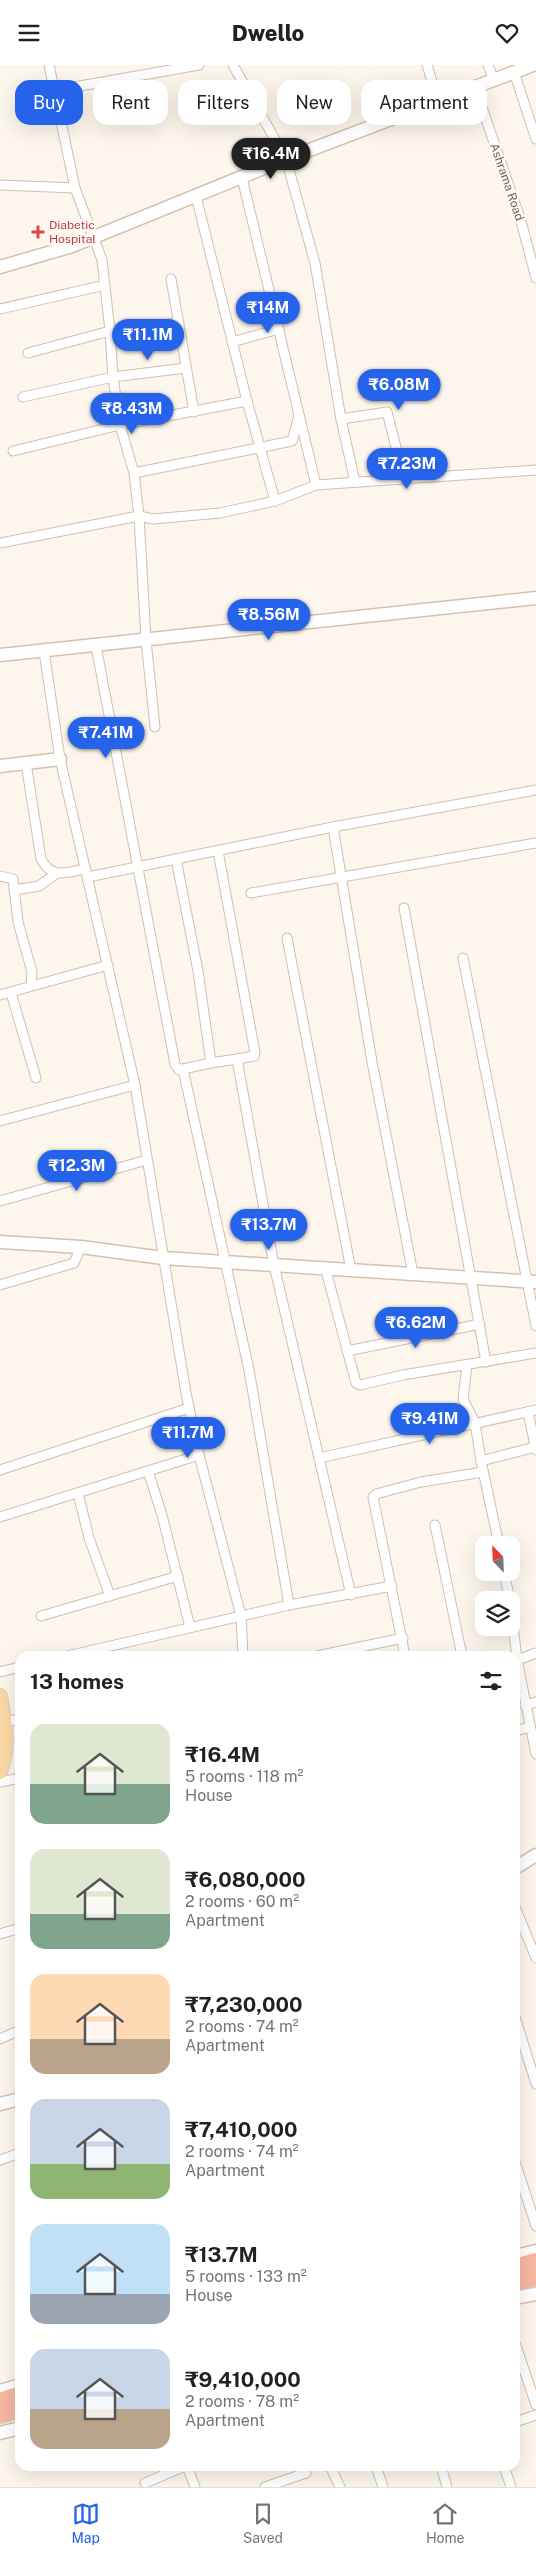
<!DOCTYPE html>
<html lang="en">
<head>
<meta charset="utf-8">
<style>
	:root { --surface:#fff; --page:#f2f2f2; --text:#202124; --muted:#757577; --line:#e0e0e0; --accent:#2563eb }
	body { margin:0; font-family:"Public Sans",sans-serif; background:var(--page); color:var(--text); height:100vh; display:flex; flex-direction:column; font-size:19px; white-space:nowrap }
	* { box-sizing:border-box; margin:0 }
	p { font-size:16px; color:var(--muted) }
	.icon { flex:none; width:28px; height:28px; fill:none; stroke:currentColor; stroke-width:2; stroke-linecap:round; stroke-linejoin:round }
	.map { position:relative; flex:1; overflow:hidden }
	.drawer { position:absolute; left:15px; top:1586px; width:505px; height:820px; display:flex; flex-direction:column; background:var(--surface); border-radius:15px; box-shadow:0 5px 20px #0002 }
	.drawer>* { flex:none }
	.top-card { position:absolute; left:15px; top:15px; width:506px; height:45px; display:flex; gap:10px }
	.needle { width:32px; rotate:337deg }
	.buttons { position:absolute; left:475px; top:1471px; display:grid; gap:10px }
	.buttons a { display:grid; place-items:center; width:45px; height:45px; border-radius:10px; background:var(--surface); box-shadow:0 5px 20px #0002; font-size:25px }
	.price { position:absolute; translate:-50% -42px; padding:0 11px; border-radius:18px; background:var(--accent); color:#fff; font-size:16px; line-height:32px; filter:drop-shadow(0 1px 2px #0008) }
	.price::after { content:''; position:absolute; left:50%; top:30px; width:15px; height:11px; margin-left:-8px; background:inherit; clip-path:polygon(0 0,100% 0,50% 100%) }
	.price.active { background:#222; color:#fff }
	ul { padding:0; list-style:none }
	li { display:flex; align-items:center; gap:15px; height:125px; padding:0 15px }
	li span { display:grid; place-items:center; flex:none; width:140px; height:100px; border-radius:15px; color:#555 }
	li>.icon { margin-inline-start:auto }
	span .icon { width:60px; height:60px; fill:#fffc; stroke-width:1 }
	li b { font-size:21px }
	h2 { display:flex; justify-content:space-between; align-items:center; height:60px; padding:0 15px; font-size:21px }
	.chip { padding:0 18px; border-radius:15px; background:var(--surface); box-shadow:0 5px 20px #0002; font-size:18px; line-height:45px }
	.chip.active { background:var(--accent); color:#fff }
	header { display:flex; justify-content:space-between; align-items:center; height:65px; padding:0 15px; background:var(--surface); font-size:22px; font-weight:800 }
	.menu { display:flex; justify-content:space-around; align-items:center; height:70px; border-top:1px solid var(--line); background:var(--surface); font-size:14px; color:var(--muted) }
	.menu a { display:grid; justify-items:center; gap:2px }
	.menu .active { color:var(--accent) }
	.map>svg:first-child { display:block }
</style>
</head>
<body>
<header><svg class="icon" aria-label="menu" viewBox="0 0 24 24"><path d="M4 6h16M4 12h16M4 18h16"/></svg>Dwello<svg class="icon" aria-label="heart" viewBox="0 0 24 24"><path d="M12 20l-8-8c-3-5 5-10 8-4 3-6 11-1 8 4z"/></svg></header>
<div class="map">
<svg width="536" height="2422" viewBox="0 0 536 2422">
	<rect width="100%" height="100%" fill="#fdf6ec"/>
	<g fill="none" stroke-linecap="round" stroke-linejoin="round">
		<defs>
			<g id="street">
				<path d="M 49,0 L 75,123 L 102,195 L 110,266 L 113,312 L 120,360 L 134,408 L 139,451 L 146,575 L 155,662"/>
				<path d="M 233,0 L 286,94 L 315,198 L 341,354 L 355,417"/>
				<path d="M 427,0 L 438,36"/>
				<path d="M 488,0 L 494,15"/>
				<path d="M 514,7 L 536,74"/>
				<path d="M 475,22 L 521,156 L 536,213"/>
				<path d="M 57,25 L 199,0"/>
				<path d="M 242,113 L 316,420"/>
				<path d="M 0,120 L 75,123"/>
				<path d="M 196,131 L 247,336 L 275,436"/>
				<path d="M 171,214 L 194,347"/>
				<path d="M 0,244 L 105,220"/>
				<path d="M 232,277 L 279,264"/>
				<path d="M 28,288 L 110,266 L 179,258"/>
				<path d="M 23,332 L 113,312 L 186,303"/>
				<path d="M 341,354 L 387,347 L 404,414"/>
				<path d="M 13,386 L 120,360 L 247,336"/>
				<path d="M 134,408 L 292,376 L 299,351"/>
				<path d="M 0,478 L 139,451 L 153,454 L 220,448 L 275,436 L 316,420 L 536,405"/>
				<path d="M 96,581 L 175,999 L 179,1005 L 183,1004"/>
				<path d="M 44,586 L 60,694 L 135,1020 L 186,1328 L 199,1390 L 241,1551 L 243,1591"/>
				<path d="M 26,698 L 41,794 C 52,815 66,807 86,804"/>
				<path d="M 333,762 L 372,997 L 413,1209"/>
				<path d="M 218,786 L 255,988 L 254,991 L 237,994 L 274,1200 L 351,1530"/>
				<path d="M 176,794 L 198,906 L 211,998 L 183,1004 L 249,1305 L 289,1540"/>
				<path d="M 0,811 L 13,814 L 18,857 L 32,907 L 31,920"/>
				<path d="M 88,812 L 333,762 L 536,725"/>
				<path d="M 14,825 L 39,821 L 57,808"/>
				<path d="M 251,828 L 536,778"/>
				<path d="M 404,843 L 486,1297"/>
				<path d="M 287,873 L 351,1205"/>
				<path d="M 463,893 L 536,1261"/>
				<path d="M 11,928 L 36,1013"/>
				<path d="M 0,930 L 108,900"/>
				<path d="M 211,998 L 237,994"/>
				<path d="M 0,1056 L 135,1020"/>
				<path d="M 0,1136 L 147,1095"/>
				<path d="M 325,1202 L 356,1318 L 360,1320 L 403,1310 L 536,1288"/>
				<path d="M 0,1220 L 74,1198 L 81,1182"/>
				<path d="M 347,1286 L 480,1259"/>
				<path d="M 467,1300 L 463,1334 L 475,1358 L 481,1396"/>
				<path d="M 528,1347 L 536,1385"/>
				<path d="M 319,1393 L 536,1345"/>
				<path d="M 0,1405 L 189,1343"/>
				<path d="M 148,1406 L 162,1450 L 190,1562"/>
				<path d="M 78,1428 L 89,1473 L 110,1531"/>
				<path d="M 0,1452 L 199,1390"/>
				<path d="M 435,1460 L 462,1591"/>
				<path d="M 499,1480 L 481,1396 L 535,1382"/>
				<path d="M 504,1508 L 510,1535"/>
				<path d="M 511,1542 L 517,1595 L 536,1689"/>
				<path d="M 41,1551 L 178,1511"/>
				<path d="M 67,1591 L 289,1540 L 392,1521"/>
				<path d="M 317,1591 L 403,1573"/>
				<path d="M 405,1591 L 373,1432 L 376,1429 L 421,1417 L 483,1407"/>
				<path d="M 515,1596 L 536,1588"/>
				<path d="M 0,1607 L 20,1602"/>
				<path d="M 525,1640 L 536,1637"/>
				<path d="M 6,1657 L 20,1654"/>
				<path d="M 515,1666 L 530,1662"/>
				<path d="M 0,1717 L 20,1713"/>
				<path d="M 515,1842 L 536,1893"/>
				<path d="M 0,1869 L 20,1863"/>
				<path d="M 515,1952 L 536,2019"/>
				<path d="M 0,1974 L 20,1965"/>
				<path d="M 0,2095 L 20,2088"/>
				<path d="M 515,2097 L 536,2161"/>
				<path d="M 515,2278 L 536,2340"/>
				<path d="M 515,2357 L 536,2350"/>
				<path d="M 187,2401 L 195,2422"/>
				<path d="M 330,2401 L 340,2422"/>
				<path d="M 376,2401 L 383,2422"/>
				<path d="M 441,2401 L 447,2422"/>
				<path d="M 504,2401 L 511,2422"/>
				<path d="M 145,2418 L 185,2401"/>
				<path d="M 265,2422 L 306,2408"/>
			</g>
			<g id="secondary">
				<path d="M 0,202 L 72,181 L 286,94 L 533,0"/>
				<path d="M 0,590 L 536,533"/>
				<path d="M 0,701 L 60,694"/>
				<path d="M 0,1177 L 81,1182 L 163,1193 L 536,1217"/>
				<path d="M 515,1803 L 536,1790"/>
				<path d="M 0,2039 L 20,2034"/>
				<path d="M 515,2191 L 536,2186"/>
				<path d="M 515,2233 L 536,2229"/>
				<path d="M 0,2326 L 20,2320"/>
				<path d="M 0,2368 L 20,2363"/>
			</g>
			<path id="primary" d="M 0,1631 C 5,1656 10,1683 0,1707"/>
			<g id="highway">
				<path d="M 515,2202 L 536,2196"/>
				<path d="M 515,2218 L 536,2213"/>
				<path d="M 0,2336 L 20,2329"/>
				<path d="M 0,2350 L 20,2344"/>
			</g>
		</defs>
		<use href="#street" stroke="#d1beb0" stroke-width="11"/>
		<use href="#secondary" stroke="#d6c0b0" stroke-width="15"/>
		<use href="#primary" stroke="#dad1cd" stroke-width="16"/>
		<use href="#highway" stroke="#dad1cd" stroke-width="19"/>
		<use href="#street" stroke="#fff" stroke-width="9"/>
		<use href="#secondary" stroke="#fff" stroke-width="12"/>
		<use href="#primary" stroke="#fbd9a5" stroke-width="14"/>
		<use href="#highway" stroke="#f7b7a3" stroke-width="16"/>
	</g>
	<path fill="#e0444e" stroke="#fffaf3" stroke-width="2" d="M35.5 159.5h5v5h5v5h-5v5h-5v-5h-5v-5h5z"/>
	<g text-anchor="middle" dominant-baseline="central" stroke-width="5" stroke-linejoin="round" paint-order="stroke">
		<g font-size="12" fill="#7a5c4d" stroke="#fffaf3">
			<text transform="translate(507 117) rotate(71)">Ashrama Road</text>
		</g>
		<g font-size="12" fill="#be3a42" stroke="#fffaf3" text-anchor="start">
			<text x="49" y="160">Diabetic<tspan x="49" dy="14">Hospital</tspan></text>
		</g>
	</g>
</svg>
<div class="buttons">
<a><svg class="needle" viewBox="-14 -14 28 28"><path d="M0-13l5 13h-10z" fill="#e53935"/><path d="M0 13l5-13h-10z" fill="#757577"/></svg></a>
<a><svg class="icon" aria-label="layers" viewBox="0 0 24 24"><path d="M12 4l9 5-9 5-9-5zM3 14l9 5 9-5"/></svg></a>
</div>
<b class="price active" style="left:271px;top:115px">₹16.4M</b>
<b class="price" style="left:268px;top:269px">₹14M</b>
<b class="price" style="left:148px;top:296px">₹11.1M</b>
<b class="price" style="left:399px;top:346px">₹6.08M</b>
<b class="price" style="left:132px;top:370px">₹8.43M</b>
<b class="price" style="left:407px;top:425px">₹7.23M</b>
<b class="price" style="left:269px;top:576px">₹8.56M</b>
<b class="price" style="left:106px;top:694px">₹7.41M</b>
<b class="price" style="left:77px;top:1127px">₹12.3M</b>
<b class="price" style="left:269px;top:1186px">₹13.7M</b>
<b class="price" style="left:416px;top:1284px">₹6.62M</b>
<b class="price" style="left:430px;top:1380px">₹9.41M</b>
<b class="price" style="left:188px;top:1394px">₹11.7M</b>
<div class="top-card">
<a class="chip active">Buy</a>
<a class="chip">Rent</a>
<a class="chip">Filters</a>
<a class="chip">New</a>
<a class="chip">Apartment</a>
</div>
<section class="drawer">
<h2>13 homes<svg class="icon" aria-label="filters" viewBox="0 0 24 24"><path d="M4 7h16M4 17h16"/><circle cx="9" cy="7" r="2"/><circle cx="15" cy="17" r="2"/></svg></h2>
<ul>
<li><span style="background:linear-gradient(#dfe7d0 60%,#7fa58c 0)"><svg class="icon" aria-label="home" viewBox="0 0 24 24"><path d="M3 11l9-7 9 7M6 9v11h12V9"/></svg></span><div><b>₹16.4M</b><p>5 rooms · 118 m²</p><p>House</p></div></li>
<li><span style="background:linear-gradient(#dfe7d0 65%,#7fa58c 0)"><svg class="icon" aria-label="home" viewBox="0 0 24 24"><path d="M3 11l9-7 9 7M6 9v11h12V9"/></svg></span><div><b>₹6,080,000</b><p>2 rooms · 60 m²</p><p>Apartment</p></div></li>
<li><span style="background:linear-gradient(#ffd9b3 65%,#b9a48a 0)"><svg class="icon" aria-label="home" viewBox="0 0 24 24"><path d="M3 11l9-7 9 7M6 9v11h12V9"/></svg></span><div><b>₹7,230,000</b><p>2 rooms · 74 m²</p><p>Apartment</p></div></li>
<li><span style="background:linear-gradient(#c9d6e8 65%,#8fb573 0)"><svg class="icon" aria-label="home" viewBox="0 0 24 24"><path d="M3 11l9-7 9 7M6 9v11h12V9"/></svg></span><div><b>₹7,410,000</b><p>2 rooms · 74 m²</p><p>Apartment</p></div></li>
<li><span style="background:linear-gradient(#bfe0f5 70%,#9aa5b1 0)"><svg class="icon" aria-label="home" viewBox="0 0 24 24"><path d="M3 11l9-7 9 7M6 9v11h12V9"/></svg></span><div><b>₹13.7M</b><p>5 rooms · 133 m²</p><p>House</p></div></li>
<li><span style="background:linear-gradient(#c9d6e8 60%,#b9a48a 0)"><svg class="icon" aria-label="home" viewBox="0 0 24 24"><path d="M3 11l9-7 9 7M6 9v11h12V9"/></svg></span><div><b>₹9,410,000</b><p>2 rooms · 78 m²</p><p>Apartment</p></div></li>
</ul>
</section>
</div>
<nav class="menu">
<a class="active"><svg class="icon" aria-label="map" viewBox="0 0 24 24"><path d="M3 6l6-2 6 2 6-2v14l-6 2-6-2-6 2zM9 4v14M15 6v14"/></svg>Map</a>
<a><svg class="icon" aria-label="saved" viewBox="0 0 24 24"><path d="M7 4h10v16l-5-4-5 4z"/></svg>Saved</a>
<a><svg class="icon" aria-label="home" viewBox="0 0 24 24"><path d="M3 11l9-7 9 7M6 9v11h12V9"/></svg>Home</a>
</nav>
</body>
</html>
